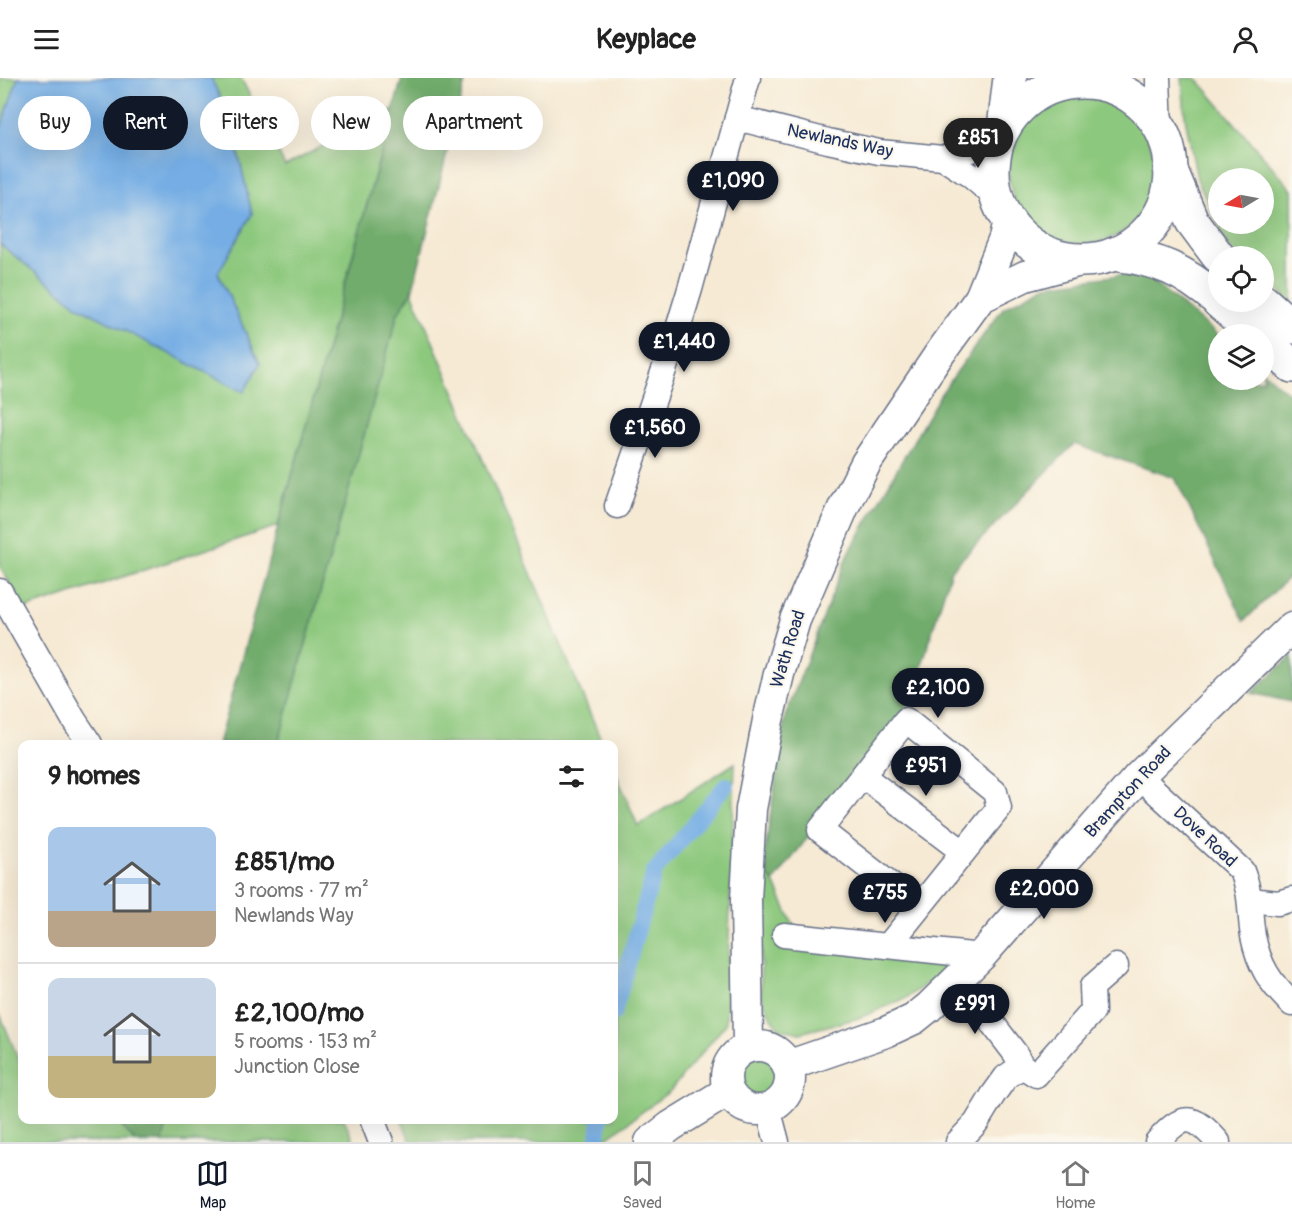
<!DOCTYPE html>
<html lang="en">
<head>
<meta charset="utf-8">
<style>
	:root { --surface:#fff; --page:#f2f2f2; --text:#222; --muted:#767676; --line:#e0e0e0; --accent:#111827 }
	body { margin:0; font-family:Pangolin,sans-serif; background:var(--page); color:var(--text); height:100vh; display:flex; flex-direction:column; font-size:22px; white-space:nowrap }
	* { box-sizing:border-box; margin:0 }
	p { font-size:20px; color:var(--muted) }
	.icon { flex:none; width:33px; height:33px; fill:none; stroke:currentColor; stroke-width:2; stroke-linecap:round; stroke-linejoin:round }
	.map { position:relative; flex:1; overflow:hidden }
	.details { position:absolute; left:18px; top:662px; width:600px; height:384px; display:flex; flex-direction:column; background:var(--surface); border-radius:12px; box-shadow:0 6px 24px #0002 }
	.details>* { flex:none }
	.banner { position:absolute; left:18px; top:18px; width:600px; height:54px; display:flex; gap:12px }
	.needle { width:39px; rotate:260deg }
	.controls { position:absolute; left:1208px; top:90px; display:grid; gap:12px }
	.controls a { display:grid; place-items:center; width:66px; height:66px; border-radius:50%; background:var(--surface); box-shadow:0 6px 24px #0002; font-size:30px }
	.price { position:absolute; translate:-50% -51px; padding:0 14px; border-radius:21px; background:var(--accent); color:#fff; font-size:20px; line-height:39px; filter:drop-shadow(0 2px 3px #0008) }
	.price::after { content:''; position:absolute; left:50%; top:36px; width:18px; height:14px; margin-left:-9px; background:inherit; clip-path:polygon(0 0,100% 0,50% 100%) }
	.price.active { background:#222; color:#fff }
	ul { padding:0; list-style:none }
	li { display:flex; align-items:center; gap:18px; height:150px; padding:0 30px }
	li+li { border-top:2px solid var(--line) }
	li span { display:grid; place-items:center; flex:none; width:168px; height:120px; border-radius:12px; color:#555 }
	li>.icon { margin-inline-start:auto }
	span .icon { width:72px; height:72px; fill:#fffc; stroke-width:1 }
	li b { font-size:26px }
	h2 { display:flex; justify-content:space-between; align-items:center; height:72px; padding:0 30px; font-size:26px }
	.pill { padding:0 21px; border-radius:27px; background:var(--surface); box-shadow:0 6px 24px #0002; font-size:21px; line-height:54px }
	.pill.active { background:var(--accent); color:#fff }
	header { display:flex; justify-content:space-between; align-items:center; height:78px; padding:0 30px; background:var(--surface); font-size:27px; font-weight:700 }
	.menu { display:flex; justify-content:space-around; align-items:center; height:84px; border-top:2px solid var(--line); background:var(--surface); font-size:16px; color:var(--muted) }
	.menu a { display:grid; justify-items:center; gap:3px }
	.menu .active { color:var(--accent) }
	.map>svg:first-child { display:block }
</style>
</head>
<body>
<header><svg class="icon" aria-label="menu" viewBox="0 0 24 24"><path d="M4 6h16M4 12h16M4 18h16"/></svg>Keyplace<svg class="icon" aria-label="person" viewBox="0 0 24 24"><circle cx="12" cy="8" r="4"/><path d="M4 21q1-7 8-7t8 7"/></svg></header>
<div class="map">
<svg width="1292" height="1064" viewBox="0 0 1292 1064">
	<rect width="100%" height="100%" fill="#fbf7ec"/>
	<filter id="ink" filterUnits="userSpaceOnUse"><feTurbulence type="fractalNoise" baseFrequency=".0167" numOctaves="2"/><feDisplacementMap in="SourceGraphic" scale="12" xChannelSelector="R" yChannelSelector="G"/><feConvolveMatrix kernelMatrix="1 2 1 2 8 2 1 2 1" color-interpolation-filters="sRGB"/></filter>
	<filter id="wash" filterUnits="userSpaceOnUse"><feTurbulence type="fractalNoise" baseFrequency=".008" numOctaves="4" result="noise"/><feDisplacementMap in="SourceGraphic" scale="24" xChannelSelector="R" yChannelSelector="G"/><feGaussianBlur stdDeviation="1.35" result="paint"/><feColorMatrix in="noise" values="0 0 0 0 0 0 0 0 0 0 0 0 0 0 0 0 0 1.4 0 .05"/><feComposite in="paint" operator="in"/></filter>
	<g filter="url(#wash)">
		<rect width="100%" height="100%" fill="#f6ead4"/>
		<g fill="#8cc87d" stroke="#547c6e" stroke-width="1.5" fill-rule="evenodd">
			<path d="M 0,0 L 18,0 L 0,52 Z"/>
			<path d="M 211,0 L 241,0 L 285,88 L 393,31 L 278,448 L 25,531 L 0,489 L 0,166 L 79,229 L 260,285 L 218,195 L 252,136 L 231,43 Z"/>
			<path d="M 1182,0 L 1196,0 L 1292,112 L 1292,225 L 1263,199 L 1263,178 L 1240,178 L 1228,168 L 1197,101 L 1185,39 ZM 1218,100 L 1263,100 L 1263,146 L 1218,146 Z"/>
			<circle cx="1082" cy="93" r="73"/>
			<path d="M 412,214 L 603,666 L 278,666 L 398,235 Z"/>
			<path d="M 735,685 L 726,946 L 670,1013 L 602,1064 L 411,1064 L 401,1041 L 614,1041 L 614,691 L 638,748 Z"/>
			<path d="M 762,793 L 774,804 L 794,849 L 977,870 L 906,920 L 859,940 L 800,955 L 779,950 L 768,934 L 761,916 L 760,838 Z"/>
			<path d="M 0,936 L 22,990 L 22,1041 L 115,1041 L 136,1064 L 0,1064 Z"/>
			<circle cx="757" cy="1000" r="22"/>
			<path d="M 169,1041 L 344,1041 L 354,1064 L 162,1064 Z"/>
		</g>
		<g fill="#71ac6c" stroke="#466e65" stroke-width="1.5">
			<path d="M 402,0 L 466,0 L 412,214 L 398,235 L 278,666 L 218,666 Z"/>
			<path d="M 1120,197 L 1149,200 L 1218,257 L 1218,302 L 1263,302 L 1263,294 L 1292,318 L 1292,496 L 1244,543 L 1175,400 L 1074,366 L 951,492 L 911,623 L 774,804 L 762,793 L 785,639 L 847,478 L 940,317 L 1003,230 L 1046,207 Z"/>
			<path d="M 1292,578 L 1292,624 L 1251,615 Z"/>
			<path d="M 115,1041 L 169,1041 L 162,1064 L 136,1064 Z"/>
		</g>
		<path fill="#75ade4" stroke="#486ea1" stroke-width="1.5" d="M 18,0 L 211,0 L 231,43 L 252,136 L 218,195 L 260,286 L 244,314 L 79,229 L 0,166 L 0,52 Z"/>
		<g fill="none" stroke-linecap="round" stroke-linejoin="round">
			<g stroke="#75ade4" stroke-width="16">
				<path d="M 614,935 L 654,794 L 726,707"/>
				<path d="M 598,1060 L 600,1041"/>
			</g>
		</g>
	</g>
	<g filter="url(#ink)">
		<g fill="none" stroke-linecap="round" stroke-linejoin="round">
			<defs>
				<g id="minor">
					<path d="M 1158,0 L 1160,52"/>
					<path d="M 1085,5 L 1095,0"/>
					<path d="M 737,40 L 828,63 L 879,74 L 943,80 L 974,71 L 999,61"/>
					<path d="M 943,80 L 971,98 L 997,120"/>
					<path d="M 617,428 L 676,257 L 690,211 L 748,0"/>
					<path d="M 0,513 L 74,642 L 90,666"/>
					<path d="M 863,698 L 963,774"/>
					<path d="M 1139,698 L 1242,793 C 1252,817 1249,834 1253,858 C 1259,888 1270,905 1292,926"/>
					<path d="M 1250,822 L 1278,825 L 1292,821"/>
					<path d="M 784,857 L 981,878"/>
					<path d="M 888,868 L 999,730 L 995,714 L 906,642 L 820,752 L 919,829"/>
					<path d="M 950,909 L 989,941 L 1015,975 L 1022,988"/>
					<path d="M 1022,988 L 1036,997 L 1093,933 L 1092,909 L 1116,888"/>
					<path d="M 768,1030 L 777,1064"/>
					<path d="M 372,1041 L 381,1064"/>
					<path d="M 958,1064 L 976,1045 L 993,1017 L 1006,999 L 1022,988"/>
					<path d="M 1157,1064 C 1183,1035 1192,1035 1218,1064"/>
				</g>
				<g id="major">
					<path d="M 980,220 L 1025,198 L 1080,183"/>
					<circle cx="758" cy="1000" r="32"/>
					<path d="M 748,969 L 746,821 L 751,731 L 768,642 L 779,596 L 795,542 L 844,428 L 866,385 L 938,278 L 980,220 L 1004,161 L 1008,143"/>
					<path d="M 787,988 L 886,954 L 914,941 L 929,929 L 981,878 L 1139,698 L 1292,549"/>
					<path d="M 650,1064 L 671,1048 L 728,1013"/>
				</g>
				<g id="highway">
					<circle cx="1082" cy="93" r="89"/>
					<path d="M 1004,50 L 1010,0"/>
					<path d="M 1170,90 L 1192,143 L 1218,178"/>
					<path d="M 1114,176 C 1159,181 1184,193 1218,222"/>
					<path d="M 1263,223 L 1292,249"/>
					<path d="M 1219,224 L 1256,256"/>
					<path d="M 1263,262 L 1292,288"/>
				</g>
			</defs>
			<use href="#minor" stroke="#687087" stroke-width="27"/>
			<use href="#major" stroke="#687087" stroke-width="33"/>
			<use href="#highway" stroke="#687087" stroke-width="36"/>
			<use href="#minor" stroke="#fff" stroke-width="24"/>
			<use href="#major" stroke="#fff" stroke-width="30"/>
			<use href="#highway" stroke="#fff" stroke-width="33"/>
		</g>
	</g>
	<g text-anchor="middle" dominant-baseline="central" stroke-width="4.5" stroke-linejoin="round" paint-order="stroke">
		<g font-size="18" fill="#1b2f5e" stroke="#fbf7ec">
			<text transform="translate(840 63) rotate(12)">Newlands Way</text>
			<text transform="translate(788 571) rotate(-73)">Wath Road</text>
			<text transform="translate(1128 714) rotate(-47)">Brampton Road</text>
			<text transform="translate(1205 759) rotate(43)">Dove Road</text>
		</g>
	</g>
</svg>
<div class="controls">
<a><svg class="needle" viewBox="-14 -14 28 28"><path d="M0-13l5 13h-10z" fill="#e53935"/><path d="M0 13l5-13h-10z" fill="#767676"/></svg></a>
<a><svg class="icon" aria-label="locate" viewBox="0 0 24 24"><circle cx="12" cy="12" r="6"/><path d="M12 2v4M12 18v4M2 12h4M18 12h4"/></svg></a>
<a><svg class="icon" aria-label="layers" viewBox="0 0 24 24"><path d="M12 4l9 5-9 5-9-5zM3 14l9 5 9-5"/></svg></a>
</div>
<b class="price active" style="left:978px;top:91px">£851</b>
<b class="price" style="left:733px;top:134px">£1,090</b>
<b class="price" style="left:684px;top:295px">£1,440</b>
<b class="price" style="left:655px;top:381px">£1,560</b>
<b class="price" style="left:938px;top:641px">£2,100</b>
<b class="price" style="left:926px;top:719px">£951</b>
<b class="price" style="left:1044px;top:842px">£2,000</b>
<b class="price" style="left:885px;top:846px">£755</b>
<b class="price" style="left:975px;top:957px">£991</b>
<div class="banner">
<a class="pill">Buy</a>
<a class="pill active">Rent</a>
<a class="pill">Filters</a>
<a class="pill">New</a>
<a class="pill">Apartment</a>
</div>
<section class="details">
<h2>9 homes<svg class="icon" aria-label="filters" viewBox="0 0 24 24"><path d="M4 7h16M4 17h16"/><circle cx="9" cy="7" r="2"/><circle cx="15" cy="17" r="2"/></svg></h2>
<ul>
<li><span style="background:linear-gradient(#a9c7e8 70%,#b9a48a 0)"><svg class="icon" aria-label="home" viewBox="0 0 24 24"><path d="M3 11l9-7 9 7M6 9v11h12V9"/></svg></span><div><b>£851/mo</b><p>3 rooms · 77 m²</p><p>Newlands Way</p></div></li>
<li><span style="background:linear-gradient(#c9d6e8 65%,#c2b280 0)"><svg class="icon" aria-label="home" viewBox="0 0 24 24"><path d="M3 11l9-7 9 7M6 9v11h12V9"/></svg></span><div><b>£2,100/mo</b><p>5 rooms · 153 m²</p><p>Junction Close</p></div></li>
</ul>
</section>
</div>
<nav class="menu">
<a class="active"><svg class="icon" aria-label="map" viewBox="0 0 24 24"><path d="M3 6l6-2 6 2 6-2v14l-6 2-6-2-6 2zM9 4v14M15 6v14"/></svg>Map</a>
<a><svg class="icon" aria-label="saved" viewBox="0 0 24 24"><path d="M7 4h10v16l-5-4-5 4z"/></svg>Saved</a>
<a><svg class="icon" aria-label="home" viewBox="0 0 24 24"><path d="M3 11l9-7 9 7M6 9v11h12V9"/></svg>Home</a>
</nav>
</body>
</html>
